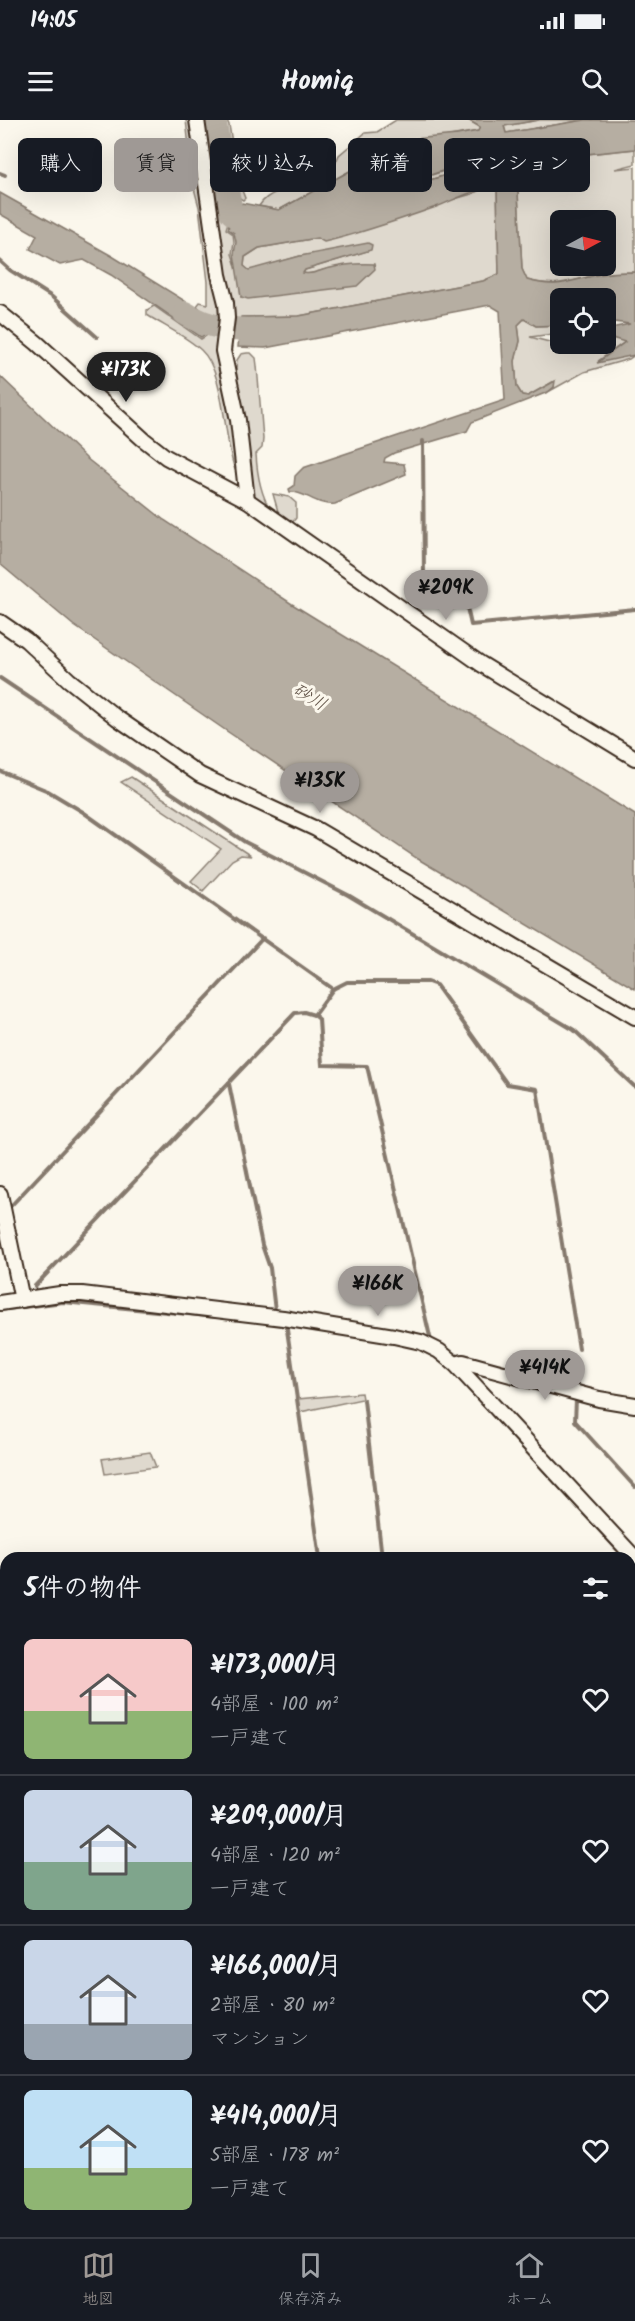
<!DOCTYPE html>
<html lang="ja">
<head>
<meta charset="utf-8">
<style>
	:root { --surface:#171b24; --page:#242831; --text:#f1f3f6; --muted:#9ea1a6; --line:#363941; --accent:#9f9995 }
	body { margin:0; font-family:Kalam,"Klee One",sans-serif; background:var(--page); color:var(--text); height:100vh; display:flex; flex-direction:column; font-size:22px; white-space:nowrap }
	* { box-sizing:border-box; margin:0 }
	p { font-size:20px; color:var(--muted) }
	.icon { flex:none; width:33px; height:33px; fill:none; stroke:currentColor; stroke-width:2; stroke-linecap:round; stroke-linejoin:round }
	.map { position:relative; flex:1; overflow:hidden }
	.sheet { position:absolute; left:0px; top:1432px; width:636px; height:686px; display:flex; flex-direction:column; background:var(--surface); border-radius:18px 18px 0 0; box-shadow:0 6px 24px #0002 }
	.sheet>* { flex:none }
	.banner { position:absolute; left:18px; top:18px; width:600px; height:54px; display:flex; gap:12px }
	.needle { width:39px; rotate:83deg }
	.fabs { position:absolute; left:550px; top:90px; display:grid; gap:12px }
	.fabs a { display:grid; place-items:center; width:66px; height:66px; border-radius:9px; background:var(--surface); box-shadow:0 6px 24px #0002; font-size:30px }
	.price { position:absolute; translate:-50% -51px; padding:0 14px; border-radius:21px; background:var(--accent); color:#111; font-size:20px; line-height:39px; filter:drop-shadow(0 2px 3px #0008) }
	.price::after { content:''; position:absolute; left:50%; top:36px; width:18px; height:14px; margin-left:-9px; background:inherit; clip-path:polygon(0 0,100% 0,50% 100%) }
	.price.current { background:#222; color:#fff }
	ul { padding:0; list-style:none }
	li { display:flex; align-items:center; gap:18px; height:150px; padding:0 24px }
	li+li { border-top:2px solid var(--line) }
	li span { display:grid; place-items:center; flex:none; width:168px; height:120px; border-radius:9px; color:#555 }
	li>.icon { margin-inline-start:auto }
	span .icon { width:72px; height:72px; fill:#fffc; stroke-width:1 }
	li b { font-size:26px }
	h2 { display:flex; justify-content:space-between; align-items:center; height:72px; padding:0 24px; font-size:26px }
	.tag { padding:0 21px; border-radius:9px; background:var(--surface); box-shadow:0 6px 24px #0002; font-size:21px; line-height:54px }
	.tag.current { background:var(--accent); color:#111 }
	.status { display:flex; justify-content:space-between; align-items:center; height:42px; padding:0 30px; background:var(--surface); direction:ltr }
	.status svg { height:16px; fill:currentColor }
	header { display:flex; justify-content:space-between; align-items:center; height:78px; padding:0 24px; background:var(--surface); font-size:27px; font-weight:600 }
	.tabs { display:flex; justify-content:space-around; align-items:center; height:84px; border-top:2px solid var(--line); background:var(--surface); font-size:16px; color:var(--muted) }
	.tabs a { display:grid; justify-items:center; gap:3px }
	.tabs .current { color:var(--accent) }
	.map>svg:first-child { display:block }
</style>
</head>
<body>
<div class="status"><b>14:05</b><svg viewBox="0 0 49 12"><path d="M0 12V9h3v3zM5 12V6h3v6zM10 12V3h3v9zM15 12V0h3v12zM26 1h20v11H26zM47 4h2v5h-2z"/></svg></div>
<header><svg class="icon" aria-label="menu" viewBox="0 0 24 24"><path d="M4 6h16M4 12h16M4 18h16"/></svg>Homiq<svg class="icon" aria-label="search" viewBox="0 0 24 24"><circle cx="10" cy="10" r="6"/><path d="M15 15l6 6"/></svg></header>
<div class="map">
<svg width="635" height="2117" viewBox="0 0 635 2117">
	<rect width="100%" height="100%" fill="#fbf7ec"/>
	<filter id="ink" filterUnits="userSpaceOnUse"><feTurbulence type="fractalNoise" baseFrequency=".0167" numOctaves="2"/><feDisplacementMap in="SourceGraphic" scale="12" xChannelSelector="R" yChannelSelector="G"/><feConvolveMatrix kernelMatrix="1 2 1 2 8 2 1 2 1" color-interpolation-filters="sRGB"/></filter>
	<g filter="url(#ink)">
		<g fill="#dfd9ce" stroke="#8d8276" stroke-width="1.5" fill-rule="evenodd">
			<path d="M 186,0 L 194,0 L 221,192 L 216,224 L 217,234 L 231,291 L 238,357 C 222,324 227,254 201,230 C 186,216 164,206 147,195 L 147,190 L 154,186 L 201,219 L 212,212 L 216,202 L 197,186 L 200,182 L 208,184 L 208,162 L 199,87 L 190,53 L 168,47 L 170,44 L 187,46 L 191,44 Z"/>
			<path d="M 201,0 L 210,0 L 222,74 L 230,96 L 226,109 L 233,114 L 234,122 L 232,134 L 238,152 L 241,177 L 363,144 L 327,149 L 310,154 L 303,154 L 305,150 L 370,130 L 300,136 L 249,151 L 244,146 L 245,137 L 259,128 L 317,118 L 472,74 L 484,68 L 497,67 L 499,154 L 483,161 L 299,196 L 242,197 L 241,200 L 230,199 Z"/>
			<path d="M 221,0 L 227,0 L 229,5 L 239,63 L 245,78 L 243,80 L 237,76 Z"/>
			<path d="M 396,0 L 468,0 L 480,7 L 478,11 L 388,27 L 359,46 L 279,90 L 259,86 C 272,65 306,67 328,60 L 339,35 L 365,13 L 377,12 Z"/>
			<path d="M 539,0 L 585,0 L 506,13 L 504,6 Z"/>
			<path d="M 635,29 L 635,44 L 615,49 L 635,47 L 635,152 C 622,152 610,152 597,155 C 568,161 558,168 527,160 L 522,149 L 517,54 L 519,44 L 528,40 ZM 561,100 L 606,100 L 606,146 L 561,146 Z"/>
			<path d="M 488,34 L 488,38 L 469,48 L 410,66 L 411,63 C 436,51 464,48 488,34 Z"/>
			<path d="M 524,199 L 536,206 L 561,205 L 561,213 L 530,217 L 557,224 L 606,224 L 606,220 L 611,218 L 626,221 L 598,241 L 635,235 L 629,239 L 584,252 L 548,272 L 554,267 L 554,261 L 528,276 L 522,275 L 517,267 L 515,241 L 520,221 L 518,205 Z"/>
			<path d="M 247,233 L 251,233 L 256,238 L 257,246 L 263,319 L 262,328 L 256,334 C 257,353 261,375 271,391 L 252,376 L 236,249 L 237,240 L 241,234 Z"/>
			<path d="M 273,374 L 289,377 L 296,383 L 296,398 L 291,404 L 279,395 Z"/>
			<path d="M 131,657 L 251,736 L 241,735 L 232,740 L 203,771 L 191,761 L 221,729 L 121,662 Z"/>
			<path d="M 361,1273 L 362,1279 L 300,1292 L 298,1279 Z"/>
			<path d="M 150,1332 L 156,1347 L 105,1354 L 102,1339 Z"/>
		</g>
		<g fill="#b6aea2" stroke="#85796d" stroke-width="1.5" fill-rule="evenodd">
			<path d="M 468,0 L 539,0 L 504,6 L 506,13 L 585,0 L 635,0 L 635,29 L 528,40 L 519,44 L 517,54 L 522,149 L 527,160 C 558,169 568,161 597,155 C 610,152 622,152 635,152 L 635,235 L 597,243 L 625,222 L 612,218 L 606,220 L 606,209 L 630,204 L 606,201 L 606,178 L 561,178 L 561,205 L 536,206 L 524,199 L 518,205 L 520,221 L 515,241 L 517,267 L 522,275 L 528,276 L 555,261 L 554,267 L 548,272 L 472,302 L 467,311 L 394,333 L 385,338 L 384,342 L 404,344 L 406,354 L 335,384 C 315,386 306,371 290,372 L 289,369 L 294,366 L 295,356 L 303,348 L 505,280 L 500,191 L 490,185 L 265,228 L 238,227 L 239,215 L 237,215 L 241,197 L 299,196 L 483,161 L 499,154 L 497,67 C 477,67 455,80 436,87 C 399,100 362,113 324,122 L 317,118 L 259,128 L 245,137 L 244,146 L 249,150 L 300,136 L 368,123 L 372,125 L 371,130 L 305,150 L 303,153 C 312,155 318,151 326,149 C 341,145 358,143 374,144 L 375,149 L 357,166 L 248,179 L 241,177 L 234,134 L 236,122 L 234,113 L 228,109 L 231,98 L 242,83 L 279,90 L 359,46 L 390,26 L 413,19 L 457,15 L 478,11 L 480,7 ZM 488,35 L 487,38 L 469,48 L 410,66 L 411,63 C 436,51 464,46 488,35 Z"/>
			<path d="M 0,73 L 112,136 L 198,189 L 214,202 L 211,210 L 201,217 L 111,155 L 84,140 L 60,145 L 30,129 L 37,115 L 0,94 Z"/>
			<path d="M 0,256 L 86,338 L 164,400 L 292,484 L 635,695 L 635,869 L 418,739 L 228,612 L 73,505 L 0,444 Z"/>
		</g>
		<g fill="none" stroke-linecap="round" stroke-linejoin="round">
			<g stroke="#85796d" stroke-width="4">
				<path d="M 0,53 L 5,55"/>
				<path d="M 0,141 L 10,150 L 52,177 L 97,217"/>
				<path d="M 423,321 L 424,463 L 460,457 L 471,505 L 635,489"/>
				<path d="M 0,558 L 245,722 L 348,775 L 574,910 L 635,967"/>
				<path d="M 0,651 L 48,671 L 83,692 L 333,869 L 347,862 L 428,862 L 436,865 L 507,964 L 537,969 L 579,1229"/>
				<path d="M 314,895 L 319,899 L 322,945 L 367,946 L 431,1221"/>
				<path d="M 229,964 L 262,1125 L 270,1148 L 275,1191"/>
				<path d="M 8,1089 L 263,818"/>
				<path d="M 35,1166 L 295,893 L 304,892 L 314,895 L 333,869"/>
				<path d="M 0,1190 L 63,1182 L 219,1197"/>
				<path d="M 286,1203 L 320,1438"/>
				<path d="M 445,1243 L 625,1438"/>
				<path d="M 364,1280 L 382,1438"/>
				<path d="M 576,1280 L 575,1301 L 635,1367"/>
				<path d="M 630,1443 L 635,1449"/>
				<path d="M 0,1514 L 6,1518"/>
				<path d="M 0,1742 L 6,1742"/>
				<path d="M 630,2102 L 635,2101"/>
				<path d="M 270,2112 L 270,2117"/>
			</g>
			<g stroke="#b6aea2" stroke-width="24">
				<path d="M 214,0 L 231,92 L 237,97 L 263,107"/>
				<path d="M 185,193 C 211,210 239,210 269,211"/>
			</g>
			<defs>
				<g id="minor">
					<path d="M 197,0 L 219,155 L 226,183 L 227,198 L 223,231 L 238,300 L 247,380"/>
					<path d="M 0,193 L 37,223 L 143,319 L 166,337 L 247,380 L 481,544 L 635,638"/>
					<path d="M 0,502 L 26,520 L 69,560 L 117,598 L 200,655 L 316,709 L 635,897"/>
					<path d="M 0,1074 L 22,1180"/>
					<path d="M 0,1183 L 60,1174 L 82,1174 L 283,1198 L 394,1216 L 421,1222 L 439,1231 L 455,1244 L 635,1438"/>
					<path d="M 455,1244 L 463,1242 L 599,1279 L 635,1285"/>
					<path d="M 0,1526 L 6,1530"/>
					<path d="M 630,1580 L 635,1580"/>
					<path d="M 0,1608 L 6,1612"/>
					<path d="M 630,1830 L 635,1832"/>
					<path d="M 630,1916 L 635,1918"/>
					<path d="M 546,2112 L 547,2117"/>
				</g>
				<g id="highway">
					<path d="M 0,1554 L 6,1558"/>
					<path d="M 0,1576 L 6,1580"/>
					<path d="M 630,1850 L 635,1852"/>
					<path d="M 630,1884 L 635,1886"/>
					<path d="M 630,1899 L 635,1901"/>
				</g>
			</defs>
			<use href="#minor" stroke="#3b2a1e" stroke-width="18"/>
			<use href="#highway" stroke="#3b2a1e" stroke-width="24"/>
			<use href="#minor" stroke="#fbf7ec" stroke-width="14"/>
			<use href="#highway" stroke="#fbf7ec" stroke-width="20"/>
		</g>
	</g>
	<g text-anchor="middle" dominant-baseline="central" stroke-width="6" stroke-linejoin="round" paint-order="stroke">
		<g font-size="18" font-style="italic" fill="#605246" stroke="#fbf7ec">
			<text transform="translate(309 578) rotate(31)">砂川</text>
		</g>
	</g>
</svg>
<div class="fabs">
<a><svg class="needle" viewBox="-14 -14 28 28"><path d="M0-13l5 13h-10z" fill="#e53935"/><path d="M0 13l5-13h-10z" fill="#9ea1a6"/></svg></a>
<a><svg class="icon" aria-label="locate" viewBox="0 0 24 24"><circle cx="12" cy="12" r="6"/><path d="M12 2v4M12 18v4M2 12h4M18 12h4"/></svg></a>
</div>
<b class="price current" style="left:126px;top:283px">¥173K</b>
<b class="price" style="left:446px;top:501px">¥209K</b>
<b class="price" style="left:320px;top:694px">¥135K</b>
<b class="price" style="left:378px;top:1197px">¥166K</b>
<b class="price" style="left:545px;top:1281px">¥414K</b>
<div class="banner">
<a class="tag">購入</a>
<a class="tag current">賃貸</a>
<a class="tag">絞り込み</a>
<a class="tag">新着</a>
<a class="tag">マンション</a>
</div>
<section class="sheet">
<h2>5件の物件<svg class="icon" aria-label="filters" viewBox="0 0 24 24"><path d="M4 7h16M4 17h16"/><circle cx="9" cy="7" r="2"/><circle cx="15" cy="17" r="2"/></svg></h2>
<ul>
<li><span style="background:linear-gradient(#f6c9c9 60%,#8fb573 0)"><svg class="icon" aria-label="home" viewBox="0 0 24 24"><path d="M3 11l9-7 9 7M6 9v11h12V9"/></svg></span><div><b>¥173,000/月</b><p>4部屋 · 100 m²</p><p>一戸建て</p></div><svg class="icon" aria-label="heart" viewBox="0 0 24 24"><path d="M12 20l-8-8c-3-5 5-10 8-4 3-6 11-1 8 4z"/></svg></li>
<li><span style="background:linear-gradient(#c9d6e8 60%,#7fa58c 0)"><svg class="icon" aria-label="home" viewBox="0 0 24 24"><path d="M3 11l9-7 9 7M6 9v11h12V9"/></svg></span><div><b>¥209,000/月</b><p>4部屋 · 120 m²</p><p>一戸建て</p></div><svg class="icon" aria-label="heart" viewBox="0 0 24 24"><path d="M12 20l-8-8c-3-5 5-10 8-4 3-6 11-1 8 4z"/></svg></li>
<li><span style="background:linear-gradient(#c9d6e8 70%,#9aa5b1 0)"><svg class="icon" aria-label="home" viewBox="0 0 24 24"><path d="M3 11l9-7 9 7M6 9v11h12V9"/></svg></span><div><b>¥166,000/月</b><p>2部屋 · 80 m²</p><p>マンション</p></div><svg class="icon" aria-label="heart" viewBox="0 0 24 24"><path d="M12 20l-8-8c-3-5 5-10 8-4 3-6 11-1 8 4z"/></svg></li>
<li><span style="background:linear-gradient(#bfe0f5 65%,#8fb573 0)"><svg class="icon" aria-label="home" viewBox="0 0 24 24"><path d="M3 11l9-7 9 7M6 9v11h12V9"/></svg></span><div><b>¥414,000/月</b><p>5部屋 · 178 m²</p><p>一戸建て</p></div><svg class="icon" aria-label="heart" viewBox="0 0 24 24"><path d="M12 20l-8-8c-3-5 5-10 8-4 3-6 11-1 8 4z"/></svg></li>
</ul>
</section>
</div>
<nav class="tabs">
<a class="current"><svg class="icon" aria-label="map" viewBox="0 0 24 24"><path d="M3 6l6-2 6 2 6-2v14l-6 2-6-2-6 2zM9 4v14M15 6v14"/></svg>地図</a>
<a><svg class="icon" aria-label="saved" viewBox="0 0 24 24"><path d="M7 4h10v16l-5-4-5 4z"/></svg>保存済み</a>
<a><svg class="icon" aria-label="home" viewBox="0 0 24 24"><path d="M3 11l9-7 9 7M6 9v11h12V9"/></svg>ホーム</a>
</nav>
</body>
</html>
